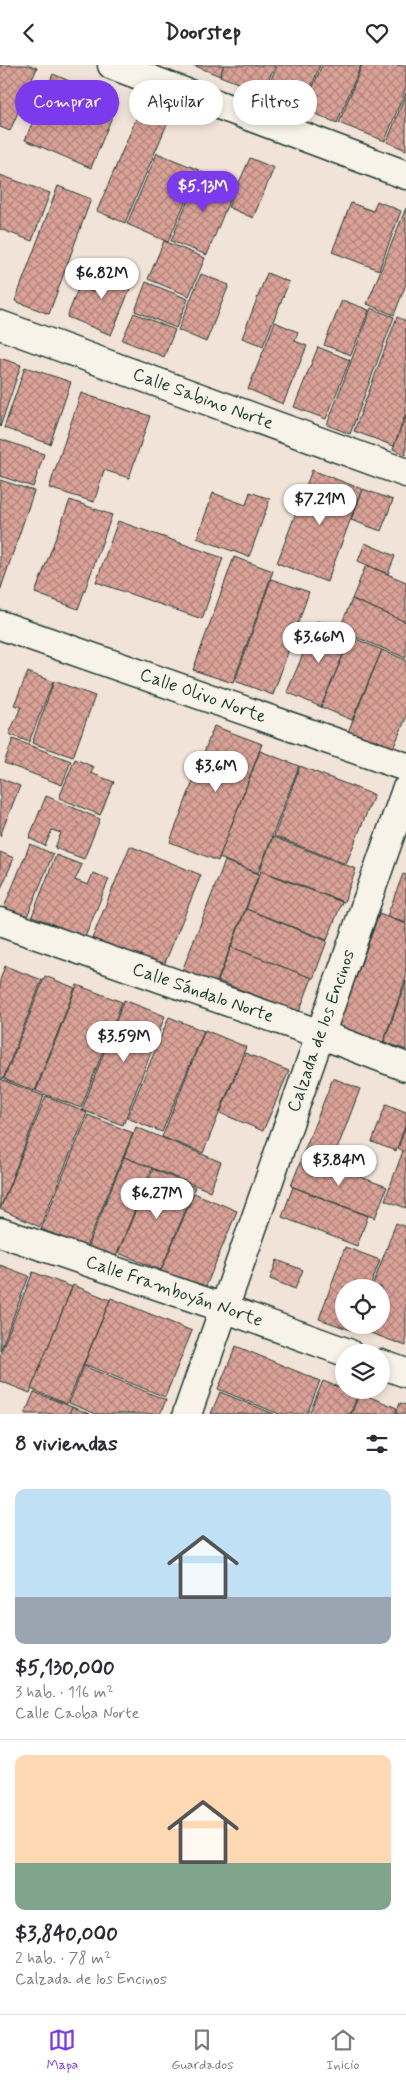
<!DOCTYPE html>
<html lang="es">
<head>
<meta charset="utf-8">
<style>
	:root { --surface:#fff; --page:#f7f7f7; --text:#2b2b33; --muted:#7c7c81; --line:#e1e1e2; --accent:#7c3aed }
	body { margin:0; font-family:Mynerve,sans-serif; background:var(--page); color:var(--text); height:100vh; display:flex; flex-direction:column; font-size:19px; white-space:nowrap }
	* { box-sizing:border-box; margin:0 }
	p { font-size:16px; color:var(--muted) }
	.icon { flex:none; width:28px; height:28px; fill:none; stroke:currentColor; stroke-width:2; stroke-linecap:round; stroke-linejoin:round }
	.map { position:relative; height:1349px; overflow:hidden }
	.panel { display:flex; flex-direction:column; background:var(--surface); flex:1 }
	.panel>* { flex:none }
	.banner { position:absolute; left:15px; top:15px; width:376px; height:45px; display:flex; gap:10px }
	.tools { position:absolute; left:335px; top:1214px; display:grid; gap:10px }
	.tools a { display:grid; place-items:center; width:55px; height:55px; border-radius:50%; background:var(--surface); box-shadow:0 2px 8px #0003; font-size:25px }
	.price { position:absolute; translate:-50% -42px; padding:0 11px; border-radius:18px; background:#fff; color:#222; font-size:16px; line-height:32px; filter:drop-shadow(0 1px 2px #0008) }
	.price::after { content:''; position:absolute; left:50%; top:30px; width:15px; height:11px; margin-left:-8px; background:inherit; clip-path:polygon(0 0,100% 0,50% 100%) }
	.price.selected { background:var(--accent); color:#fff }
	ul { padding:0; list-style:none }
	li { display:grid; align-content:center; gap:10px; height:265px; padding:0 15px }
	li+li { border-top:1px solid var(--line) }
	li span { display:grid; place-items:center; height:155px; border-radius:10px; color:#555 }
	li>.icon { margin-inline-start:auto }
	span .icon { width:90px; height:90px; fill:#fffc; stroke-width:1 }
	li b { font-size:21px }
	h2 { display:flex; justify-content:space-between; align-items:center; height:60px; padding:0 15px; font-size:21px }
	.chip { padding:0 18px; border-radius:22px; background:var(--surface); box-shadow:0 2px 8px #0003; font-size:18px; line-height:45px }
	.chip.selected { background:var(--accent); color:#fff }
	header { display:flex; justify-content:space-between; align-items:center; height:65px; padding:0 15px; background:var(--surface); font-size:22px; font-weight:700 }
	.tab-bar { display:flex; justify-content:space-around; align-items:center; height:70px; border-top:1px solid var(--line); background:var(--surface); font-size:14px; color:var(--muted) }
	.tab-bar a { display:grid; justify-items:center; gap:2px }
	.tab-bar .selected { color:var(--accent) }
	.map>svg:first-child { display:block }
</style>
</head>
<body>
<header><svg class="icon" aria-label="back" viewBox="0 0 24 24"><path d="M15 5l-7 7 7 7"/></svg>Doorstep<svg class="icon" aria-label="heart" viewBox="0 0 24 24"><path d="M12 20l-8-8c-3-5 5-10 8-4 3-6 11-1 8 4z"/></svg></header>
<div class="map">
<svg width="406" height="1349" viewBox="0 0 406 1349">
	<defs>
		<pattern id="building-cross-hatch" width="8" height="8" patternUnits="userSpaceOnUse" patternTransform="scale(1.25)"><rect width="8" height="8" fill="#dba298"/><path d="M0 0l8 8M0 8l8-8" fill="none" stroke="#b1857d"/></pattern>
	</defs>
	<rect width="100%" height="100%" fill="#f1e3d8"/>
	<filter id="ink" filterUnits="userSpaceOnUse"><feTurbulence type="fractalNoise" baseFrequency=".02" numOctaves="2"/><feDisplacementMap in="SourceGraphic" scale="10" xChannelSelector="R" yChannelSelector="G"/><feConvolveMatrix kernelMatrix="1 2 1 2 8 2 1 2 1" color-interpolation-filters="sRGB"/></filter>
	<g filter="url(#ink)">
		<g fill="url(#building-cross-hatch)" stroke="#1f3d34">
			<path d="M 0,0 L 29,0 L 37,3 L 10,66 L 0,62 Z"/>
			<path d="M 193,0 L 224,0 L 220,11 Z"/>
			<path d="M 224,0 L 275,0 L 263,28 L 220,11 Z"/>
			<path d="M 277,0 L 320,0 L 303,44 L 265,29 Z"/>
			<path d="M 322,0 L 361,0 L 337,58 L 304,44 Z"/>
			<path d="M 362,0 L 406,0 L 406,23 L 385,76 L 339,58 Z"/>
			<path d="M 53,9 L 118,37 L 91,103 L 25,75 Z"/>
			<path d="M 406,28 L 406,85 L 387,77 Z"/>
			<path d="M 139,47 L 167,59 L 125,158 L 97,146 Z"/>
			<path d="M 157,88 L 199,105 L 168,177 L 127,159 Z"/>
			<path d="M 250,93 L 274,103 L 253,153 L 228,142 Z"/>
			<path d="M 200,106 L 235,121 L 207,190 L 171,176 Z"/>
			<path d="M 0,110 L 50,128 L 32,176 L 0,164 Z"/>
			<path d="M 58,121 L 91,134 L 49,249 L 15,236 Z"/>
			<path d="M 377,136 L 401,146 L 379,205 L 332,187 L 351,138 L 373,146 Z"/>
			<path d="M 406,143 L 406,219 L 394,250 L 367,239 Z"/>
			<path d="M 164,176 L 205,193 L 189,231 L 148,214 Z"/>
			<path d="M 103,199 L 135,212 L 111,270 L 67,252 L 79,221 L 92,227 Z"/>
			<path d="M 267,208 L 289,217 L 263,281 L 242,273 Z"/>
			<path d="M 201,209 L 229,220 L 206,277 L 178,265 Z"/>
			<path d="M 146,217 L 188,234 L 176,263 L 135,246 Z"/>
			<path d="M 342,235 L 369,245 L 351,290 L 324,280 Z"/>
			<path d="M 371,243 L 394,252 L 350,369 L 327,360 Z"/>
			<path d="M 134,248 L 175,265 L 164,292 L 122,275 Z"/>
			<path d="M 397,252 L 406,256 L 406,348 L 394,381 L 354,366 Z"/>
			<path d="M 275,257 L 298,267 L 295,276 L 307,281 L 283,339 L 248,324 Z"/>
			<path d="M 318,282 L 350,295 L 326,354 L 294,342 Z"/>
			<path d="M 0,293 L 21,300 L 0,362 Z"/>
			<path d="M 25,302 L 71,317 L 50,379 L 4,363 Z"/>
			<path d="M 81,328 L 150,351 L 129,413 L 104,405 L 94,437 L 49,423 Z"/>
			<path d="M 406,350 L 406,390 L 393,384 Z"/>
			<path d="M 0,374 L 44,389 L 33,422 L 0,411 Z"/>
			<path d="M 312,405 L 362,424 L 327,517 L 277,498 Z"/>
			<path d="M 0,415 L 34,426 L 0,526 Z"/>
			<path d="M 363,424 L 393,435 L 381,466 L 351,455 Z"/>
			<path d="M 250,427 L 270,434 L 249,492 L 197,473 L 213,428 L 246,440 Z"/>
			<path d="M 70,435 L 112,450 L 78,544 L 35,528 Z"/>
			<path d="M 118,456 L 223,493 L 202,554 L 96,517 Z"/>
			<path d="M 365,478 L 395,491 L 388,509 L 358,496 Z"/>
			<path d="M 234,492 L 273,506 L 233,618 L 193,605 Z"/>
			<path d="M 366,500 L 406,517 L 406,557 L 352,534 Z"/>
			<path d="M 271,514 L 309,527 L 273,630 L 235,616 Z"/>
			<path d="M 352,534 L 406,557 L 406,593 L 339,565 Z"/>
			<path d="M 317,556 L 351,571 L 321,642 L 287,627 Z"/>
			<path d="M 351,572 L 382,585 L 352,655 L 321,642 Z"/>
			<path d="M 382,585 L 406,595 L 406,653 L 392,686 L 348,667 Z"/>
			<path d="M 28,607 L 53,617 L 29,677 L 9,669 L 21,642 L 14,640 Z"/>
			<path d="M 54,616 L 95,631 L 73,692 L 32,678 Z"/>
			<path d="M 214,661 L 262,679 L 218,796 L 170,777 Z"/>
			<path d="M 13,674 L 71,696 L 62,720 L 4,698 Z"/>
			<path d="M 260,686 L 299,701 L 258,808 L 219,793 Z"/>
			<path d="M 75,694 L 94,702 L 91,708 L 114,717 L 100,750 L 59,733 Z"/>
			<path d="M 300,701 L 374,730 L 346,799 L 274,771 Z"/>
			<path d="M 0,713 L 20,721 L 0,771 Z"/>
			<path d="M 46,731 L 100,754 L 84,794 L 55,783 L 61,768 L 52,765 L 45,781 L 29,773 Z"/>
			<path d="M 273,772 L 356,804 L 344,837 L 260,805 Z"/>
			<path d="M 30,779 L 53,789 L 26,854 L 3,845 Z"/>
			<path d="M 130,781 L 201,810 L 162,905 L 91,876 Z"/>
			<path d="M 0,787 L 14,793 L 0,826 Z"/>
			<path d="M 56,790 L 82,800 L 75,815 L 88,820 L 93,808 L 109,814 L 85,872 L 32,851 Z"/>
			<path d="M 225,796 L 259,809 L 216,919 L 182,906 Z"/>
			<path d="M 261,806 L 342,837 L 327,875 L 246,844 Z"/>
			<path d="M 403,809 L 406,810 L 406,858 L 387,851 Z"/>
			<path d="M 246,844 L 327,876 L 313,914 L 231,882 Z"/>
			<path d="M 379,849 L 406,859 L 406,913 L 383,978 L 338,962 Z"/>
			<path d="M 231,882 L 312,913 L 299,947 L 218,916 Z"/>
			<path d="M 5,901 L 42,915 L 3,1014 L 0,1012 L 0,915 Z"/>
			<path d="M 45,911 L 75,923 L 35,1026 L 4,1014 Z"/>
			<path d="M 406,916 L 406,985 L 384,977 Z"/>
			<path d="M 77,920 L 122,937 L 81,1043 L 36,1026 Z"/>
			<path d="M 124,935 L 165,951 L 123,1060 L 82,1045 Z"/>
			<path d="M 169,952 L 204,966 L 162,1067 L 127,1053 Z"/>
			<path d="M 205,965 L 246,982 L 203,1088 L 162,1072 Z"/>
			<path d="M 245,988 L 289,1006 L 263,1066 L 220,1048 Z"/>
			<path d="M 333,1013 L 360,1024 L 331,1100 L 303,1089 Z"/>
			<path d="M 0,1014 L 44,1031 L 0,1144 Z"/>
			<path d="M 46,1031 L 87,1048 L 40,1162 L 0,1144 Z"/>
			<path d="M 386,1039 L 406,1047 L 406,1059 L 396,1086 L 372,1077 Z"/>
			<path d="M 88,1050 L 133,1068 L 86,1182 L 41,1164 Z"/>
			<path d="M 406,1061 L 406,1143 L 385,1135 L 403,1086 L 398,1083 Z"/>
			<path d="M 136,1062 L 221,1097 L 210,1126 L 124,1092 Z"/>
			<path d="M 303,1090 L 387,1122 L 375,1153 L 291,1121 Z"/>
			<path d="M 124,1092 L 152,1103 L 115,1194 L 87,1183 Z"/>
			<path d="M 153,1104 L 195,1122 L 161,1205 L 118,1188 Z"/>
			<path d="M 293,1122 L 368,1151 L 357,1181 L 282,1152 Z"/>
			<path d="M 194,1128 L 237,1146 L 204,1226 L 160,1208 Z"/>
			<path d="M 396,1158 L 406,1162 L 406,1281 L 357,1263 L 358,1260 L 381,1260 L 381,1222 L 372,1222 Z"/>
			<path d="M 345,1182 L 380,1195 L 370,1222 L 344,1222 L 344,1260 L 356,1260 L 354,1266 L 319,1254 Z"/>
			<path d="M 277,1195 L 303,1205 L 295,1224 L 270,1214 Z"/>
			<path d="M 0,1200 L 29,1211 L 0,1286 Z"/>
			<path d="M 33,1207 L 72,1222 L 30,1328 L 0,1316 L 0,1289 Z"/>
			<path d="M 73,1220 L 110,1235 L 67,1339 L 31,1324 Z"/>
			<path d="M 111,1233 L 192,1266 L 165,1332 L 84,1299 Z"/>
			<path d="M 236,1281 L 320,1316 L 307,1349 L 279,1349 L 218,1324 Z"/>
			<path d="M 84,1301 L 166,1335 L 160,1349 L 96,1349 L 69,1338 Z"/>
			<path d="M 323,1316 L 358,1330 L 350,1349 L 309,1349 Z"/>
			<path d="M 34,1327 L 72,1342 L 69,1349 L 25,1349 Z"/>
			<path d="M 220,1327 L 274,1349 L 211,1349 Z"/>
			<path d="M 360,1328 L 397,1343 L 394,1349 L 351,1349 Z"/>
			<path d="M 400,1338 L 406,1340 L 406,1349 L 396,1349 Z"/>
			<path d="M 72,1342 L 90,1349 L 69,1349 Z"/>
		</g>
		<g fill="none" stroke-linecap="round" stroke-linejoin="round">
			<defs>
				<g id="street">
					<path d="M 112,0 L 406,110"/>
					<path id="s1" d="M 0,260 L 406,408"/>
					<path id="s2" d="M 0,560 L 406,702"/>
					<path id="s3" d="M 0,857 L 320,969 L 406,1002"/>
					<path id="s4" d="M 0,1167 L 224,1243 L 348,1288"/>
					<path d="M 381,1299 L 406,1308"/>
					<path id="s5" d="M 187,1349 L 406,725"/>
				</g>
			</defs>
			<use href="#street" stroke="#1f3d34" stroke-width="31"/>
			<use href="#street" stroke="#f7f3e8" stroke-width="28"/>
		</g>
	</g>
	<g text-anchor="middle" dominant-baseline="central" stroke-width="4" stroke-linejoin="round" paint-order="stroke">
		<g font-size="18" fill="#1f3d34" stroke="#f7f3e8">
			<text stroke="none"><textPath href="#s1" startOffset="216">Calle Sabino Norte</textPath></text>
			<text stroke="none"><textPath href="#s2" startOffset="215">Calle Olivo Norte</textPath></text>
			<text stroke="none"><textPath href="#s3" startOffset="215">Calle Sándalo Norte</textPath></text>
			<text stroke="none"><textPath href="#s5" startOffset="406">Calzada de los Encinos</textPath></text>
			<text stroke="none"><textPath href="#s4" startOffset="184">Calle Framboyán Norte</textPath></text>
		</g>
	</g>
</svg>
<div class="tools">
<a><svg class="icon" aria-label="locate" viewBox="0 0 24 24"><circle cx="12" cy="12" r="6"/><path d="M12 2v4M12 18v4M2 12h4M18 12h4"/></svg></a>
<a><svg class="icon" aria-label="layers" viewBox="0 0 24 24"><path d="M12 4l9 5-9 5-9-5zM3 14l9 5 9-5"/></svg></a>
</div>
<b class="price selected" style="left:203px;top:148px">$5.13M</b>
<b class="price" style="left:102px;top:235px">$6.82M</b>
<b class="price" style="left:320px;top:461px">$7.21M</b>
<b class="price" style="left:319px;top:599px">$3.66M</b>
<b class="price" style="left:216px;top:728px">$3.6M</b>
<b class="price" style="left:124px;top:998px">$3.59M</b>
<b class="price" style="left:339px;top:1122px">$3.84M</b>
<b class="price" style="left:157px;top:1155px">$6.27M</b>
<div class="banner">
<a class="chip selected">Comprar</a>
<a class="chip">Alquilar</a>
<a class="chip">Filtros</a>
</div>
</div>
<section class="panel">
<h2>8 viviendas<svg class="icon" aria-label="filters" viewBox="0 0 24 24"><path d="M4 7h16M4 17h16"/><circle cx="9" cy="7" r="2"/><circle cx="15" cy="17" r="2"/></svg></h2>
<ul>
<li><span style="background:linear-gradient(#bfe0f5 70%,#9aa5b1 0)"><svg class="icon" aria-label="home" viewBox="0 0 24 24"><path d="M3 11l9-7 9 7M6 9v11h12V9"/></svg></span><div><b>$5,130,000</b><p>3 hab. · 116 m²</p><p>Calle Caoba Norte</p></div></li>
<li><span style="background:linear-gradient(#ffd9b3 70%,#7fa58c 0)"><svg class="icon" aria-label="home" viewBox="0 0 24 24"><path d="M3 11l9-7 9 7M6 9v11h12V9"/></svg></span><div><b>$3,840,000</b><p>2 hab. · 78 m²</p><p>Calzada de los Encinos</p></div></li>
</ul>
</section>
<nav class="tab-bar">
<a class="selected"><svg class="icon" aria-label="map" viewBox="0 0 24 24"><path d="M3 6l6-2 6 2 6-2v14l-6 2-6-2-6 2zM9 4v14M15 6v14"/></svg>Mapa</a>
<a><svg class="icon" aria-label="saved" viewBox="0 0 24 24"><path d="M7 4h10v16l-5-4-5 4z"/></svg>Guardados</a>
<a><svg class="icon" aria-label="home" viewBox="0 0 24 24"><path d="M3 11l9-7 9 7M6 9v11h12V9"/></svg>Inicio</a>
</nav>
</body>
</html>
